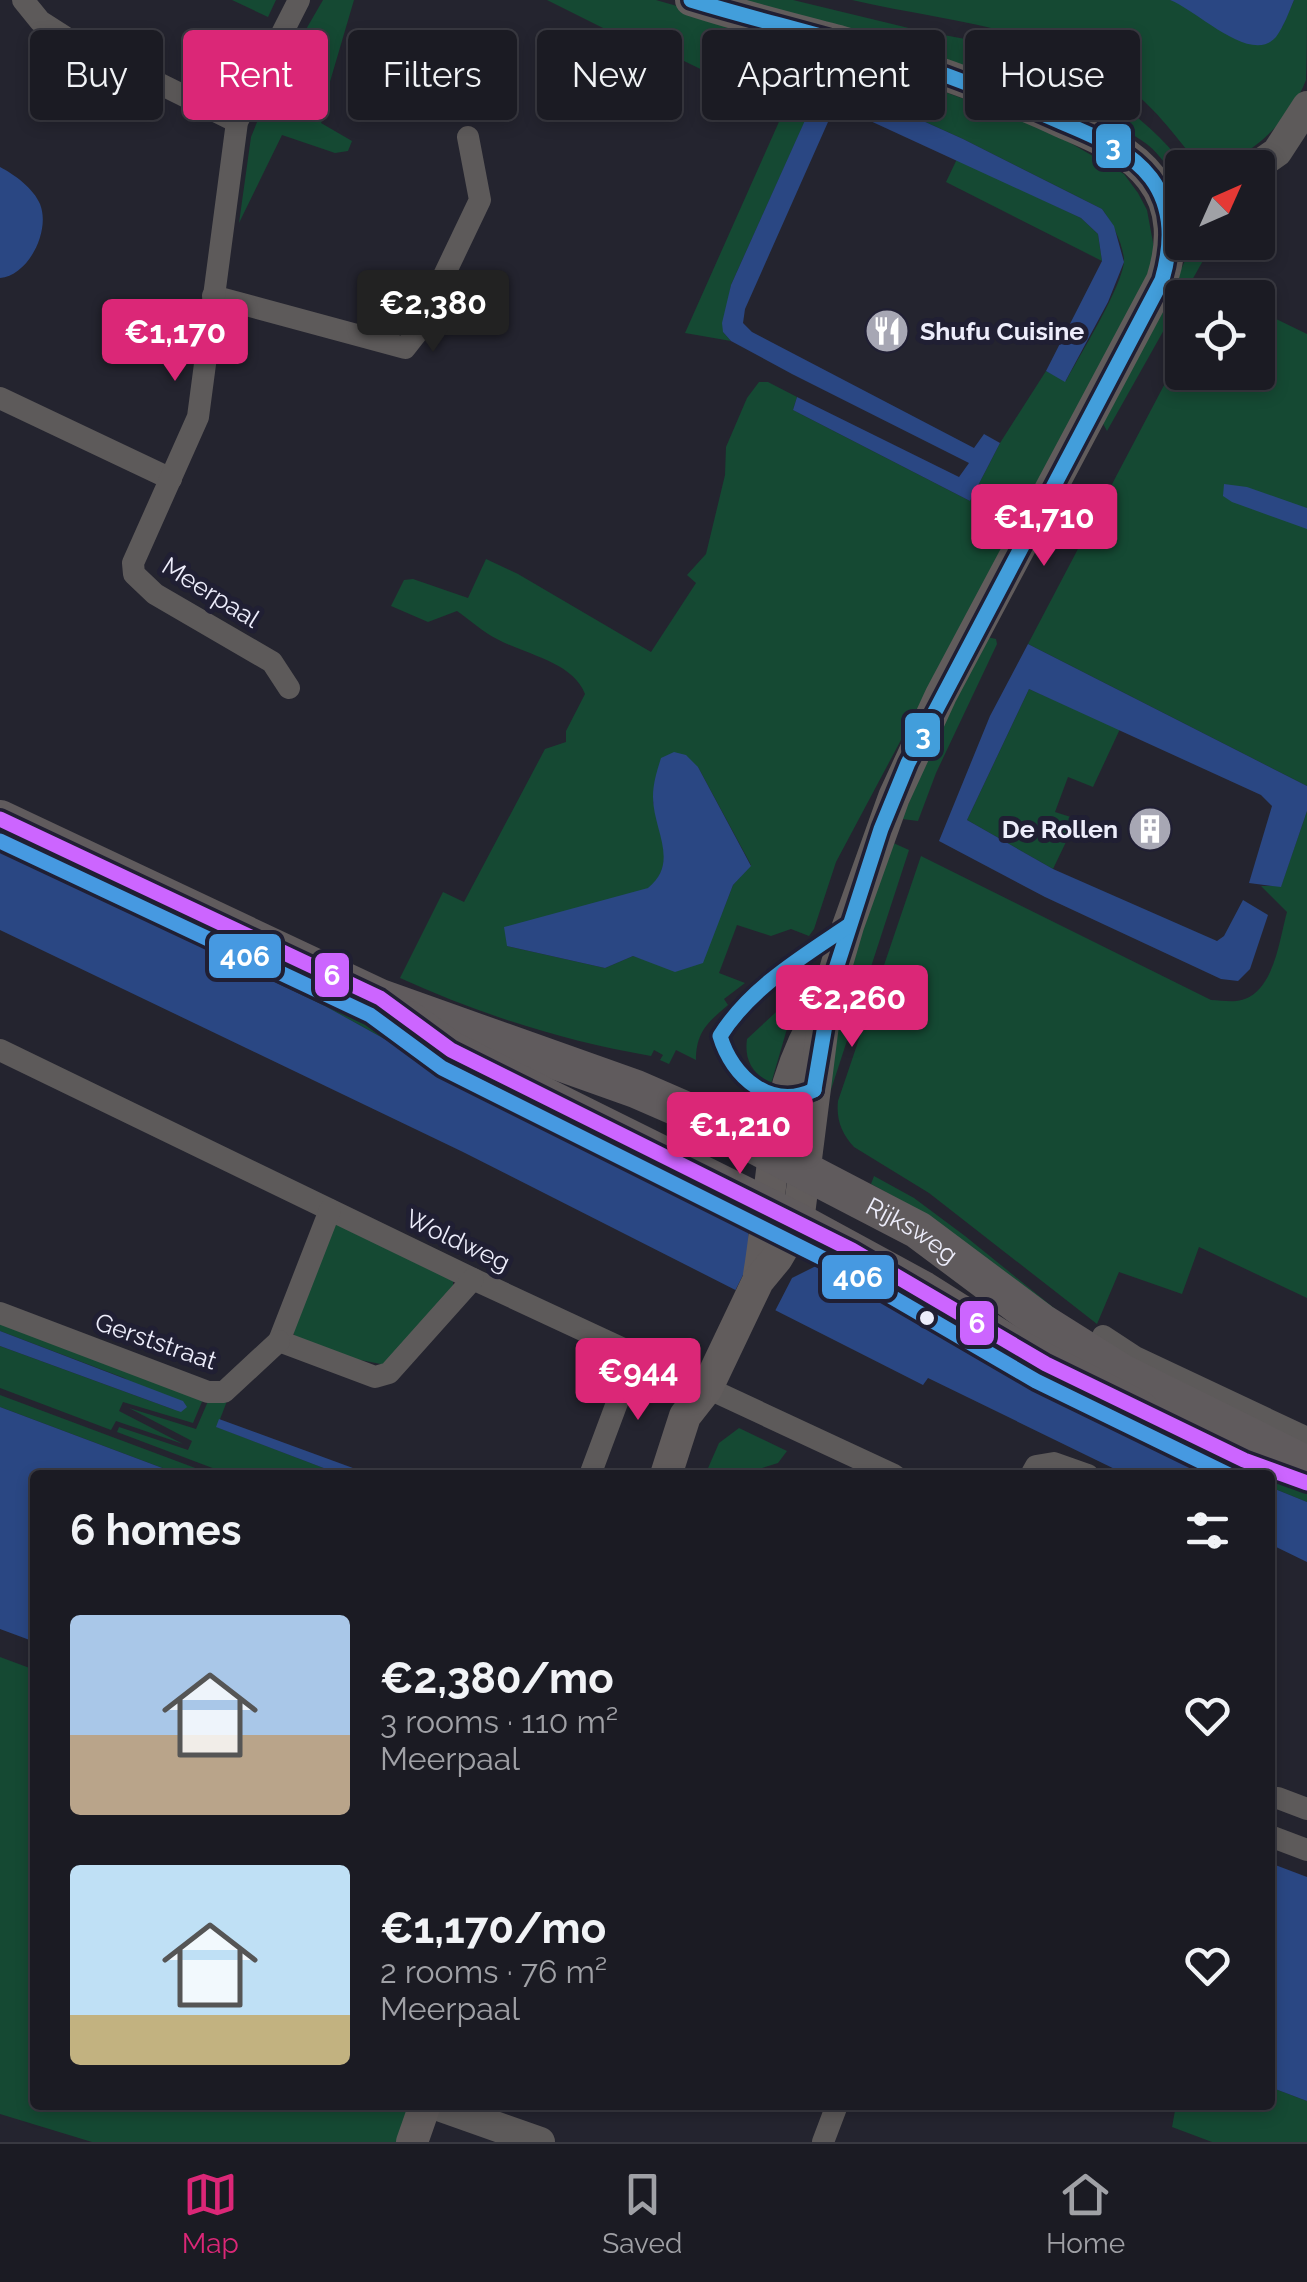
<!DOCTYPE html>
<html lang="en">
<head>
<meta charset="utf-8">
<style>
	:root { --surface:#1b1b23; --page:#24242b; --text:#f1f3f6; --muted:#a0a1a6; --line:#393941; --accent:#db2777 }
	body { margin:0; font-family:Raleway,sans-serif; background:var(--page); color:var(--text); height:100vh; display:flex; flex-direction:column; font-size:38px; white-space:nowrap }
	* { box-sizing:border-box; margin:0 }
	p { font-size:32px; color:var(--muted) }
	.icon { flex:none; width:55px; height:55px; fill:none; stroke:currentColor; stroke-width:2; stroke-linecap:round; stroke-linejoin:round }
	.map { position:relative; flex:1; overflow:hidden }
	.details { position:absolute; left:30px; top:1470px; width:1245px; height:640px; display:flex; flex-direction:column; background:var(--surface); border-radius:10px; box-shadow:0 5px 15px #0003,0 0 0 2px var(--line) }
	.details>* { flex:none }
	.top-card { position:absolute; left:30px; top:30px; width:1248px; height:90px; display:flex; gap:20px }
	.needle { width:65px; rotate:45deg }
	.tools { position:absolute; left:1165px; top:150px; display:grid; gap:20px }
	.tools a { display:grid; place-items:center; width:110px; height:110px; border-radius:10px; background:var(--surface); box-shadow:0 5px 15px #0003,0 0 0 2px var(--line); font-size:50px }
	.price { position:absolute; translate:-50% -85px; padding:0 22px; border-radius:10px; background:var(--accent); color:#fff; font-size:32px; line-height:65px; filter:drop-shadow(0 2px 5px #0008) }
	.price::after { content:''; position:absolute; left:50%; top:60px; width:30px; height:22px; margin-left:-15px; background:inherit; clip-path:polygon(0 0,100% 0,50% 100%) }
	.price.selected { background:#222; color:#fff }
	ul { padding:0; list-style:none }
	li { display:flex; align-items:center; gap:30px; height:250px; padding:0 40px }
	li span { display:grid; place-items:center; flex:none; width:280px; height:200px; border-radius:10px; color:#555 }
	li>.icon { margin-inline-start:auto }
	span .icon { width:120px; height:120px; fill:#fffc; stroke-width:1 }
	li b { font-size:42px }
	h2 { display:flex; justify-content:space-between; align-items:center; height:120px; padding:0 40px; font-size:42px }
	.tag { padding:0 35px; border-radius:10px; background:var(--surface); box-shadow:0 5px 15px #0003,0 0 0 2px var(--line); font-size:35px; line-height:90px }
	.tag.selected { background:var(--accent); color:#fff }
	.tab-bar { display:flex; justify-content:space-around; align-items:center; height:140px; border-top:2px solid var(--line); background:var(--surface); font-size:28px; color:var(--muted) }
	.tab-bar a { display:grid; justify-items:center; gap:5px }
	.tab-bar .selected { color:var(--accent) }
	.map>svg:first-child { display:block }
</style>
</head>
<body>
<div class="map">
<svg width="1307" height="2142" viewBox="0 0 1307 2142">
	<rect width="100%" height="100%" fill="#24242f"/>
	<g fill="#154933" fill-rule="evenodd">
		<path d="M 232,0 L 276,0 L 268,17 Z"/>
		<path d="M 323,0 L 354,0 L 324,102 L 326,113 L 321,123 L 352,141 L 348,151 L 335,153 L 282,135 L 239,223 L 251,137 L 268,95 Z"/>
		<path d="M 547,0 L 656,0 L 837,52 L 1048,130 L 1124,174 L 1138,193 L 1147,210 L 1154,248 L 1148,276 L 836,862 L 814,929 L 809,936 L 791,929 L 771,936 L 737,925 L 719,973 L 745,983 L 724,999 L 728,1005 C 708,1022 696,1032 696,1060 L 676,1050 L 669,1064 L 660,1060 L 663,1055 L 654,1050 L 651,1056 C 563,1041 482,1015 400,978 L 443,892 L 464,902 L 545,749 L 566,742 L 566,731 L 585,694 C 573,662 526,655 497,639 C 483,632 470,620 457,611 L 428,622 L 391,606 L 404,580 L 413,579 L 468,598 L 486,559 L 518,574 L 651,652 L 696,583 L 687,575 L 706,554 L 725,475 L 726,447 L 747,398 L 759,382 L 768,382 L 797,397 L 793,410 L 970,501 L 1000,443 L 1046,371 L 1066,381 C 1078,358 1125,283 1124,259 C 1122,241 1112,223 1102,209 L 963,139 L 830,79 L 820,88 L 731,285 L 723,332 L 731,341 L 685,333 L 790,97 L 737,70 L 729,83 L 637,38 L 619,36 ZM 698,767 L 751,865 L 733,885 L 722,913 L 645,960 L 633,956 L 605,968 L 507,946 L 649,888 C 676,865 661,831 653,802 Z"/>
		<path d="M 732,0 L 793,0 L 917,30 L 1008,47 L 1001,66 L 985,60 L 980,71 Z"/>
		<path d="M 852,0 L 1170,0 L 1282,27 L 1294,0 L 1307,0 C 1307,20 1307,62 1306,80 C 1291,119 1245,167 1201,167 C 1178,140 1157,109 1128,88 C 1048,26 946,22 852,0 Z"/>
		<path d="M 1012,48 C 1080,72 1141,110 1186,167 L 1182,168 L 1182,178 C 1168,171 1161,155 1148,145 C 1114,118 1069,117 1034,87 L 1036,78 L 1005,68 Z"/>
		<path d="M 957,159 L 1081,218 L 1098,234 L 1102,261 L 946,182 Z"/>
		<path d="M 1193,243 L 1209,243 L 1209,250 L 1107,431 L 1101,420 L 1168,298 Z"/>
		<path d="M 1258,310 L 1307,334 L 1307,786 L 1028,644 L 1182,351 L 1182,372 L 1258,372 Z"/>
		<path d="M 987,637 L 996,639 L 997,644 L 936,773 L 918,821 L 902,819 L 950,701 Z"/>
		<path d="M 1029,689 L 1120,729 L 1093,787 L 1068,777 L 1055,812 L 1077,819 L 1053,869 L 967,820 Z"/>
		<path d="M 1307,811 L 1307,1298 L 1199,1247 L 1182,1294 L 1119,1272 L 1097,1324 L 929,1193 L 854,1147 C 842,1134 836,1120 838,1101 L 921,856 L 1211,1000 C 1219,1000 1229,1002 1236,1001 C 1274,997 1279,940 1287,912 L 1261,886 L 1281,886 Z"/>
		<path d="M 891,842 L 909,850 L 827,1102 L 841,992 Z"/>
		<path d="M 145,909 L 371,1019 L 428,1054 L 736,1211 L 748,1230 L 601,1159 L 325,1006 L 141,918 Z"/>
		<path d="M 789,1000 L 795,1001 L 771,1084 C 753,1073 744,1061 747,1039 Z"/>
		<path d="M 874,1176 L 914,1198 L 965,1236 L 1075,1325 L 911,1206 L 871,1184 Z"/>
		<path d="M 334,1223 L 453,1281 L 453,1292 L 386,1365 L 355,1359 L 295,1337 L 292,1329 Z"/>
		<path d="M 827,1261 L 898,1299 L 933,1312 L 931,1317 L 1265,1475 L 1242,1475 L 818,1265 Z"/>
		<path d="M 0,1319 L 204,1397 L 193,1423 L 123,1402 L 119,1411 L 183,1444 L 116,1421 L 111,1430 L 0,1388 L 0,1346 L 175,1410 L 124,1378 L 0,1331 Z"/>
		<path d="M 0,1395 L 214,1475 L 181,1475 L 0,1407 Z"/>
		<path d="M 209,1399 L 227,1401 L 217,1427 L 342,1475 L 231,1475 L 117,1432 L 119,1427 L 188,1450 L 192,1441 L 129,1408 L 196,1429 Z"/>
		<path d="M 739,1428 L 787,1451 L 778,1463 L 756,1470 L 753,1475 L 705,1475 L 719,1443 Z"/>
		<path d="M 1270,1477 L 1307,1490 L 1307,1502 L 1270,1487 Z"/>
		<path d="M 0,1657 L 35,1670 L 35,2105 L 409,2105 L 397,2142 L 92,2142 L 0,2114 Z"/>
		<path d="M 1270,2087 L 1307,2101 L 1307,2142 L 1212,2142 L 1172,2127 L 1176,2105 L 1270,2105 Z"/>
	</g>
	<g fill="#2a4783">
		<path d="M 1170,0 L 1294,0 C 1289,12 1284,26 1276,37 C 1251,66 1197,10 1170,0 Z"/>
		<path d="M 830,79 L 963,139 L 1102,209 L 1114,226 L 1124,262 L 1108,302 L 1065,382 L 1046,371 L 1102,261 L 1098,234 L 1081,218 L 840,107 L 832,113 L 745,309 L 743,323 L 752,332 L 974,448 L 984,434 L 1000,443 L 970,501 L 793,410 L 797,397 L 959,477 L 969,463 L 792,374 L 731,341 L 723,332 L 722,323 L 731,285 L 820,87 Z"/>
		<path d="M 0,167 C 14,174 34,189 40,204 C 51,231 28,276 0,278 Z"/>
		<path d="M 1224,484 L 1247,487 L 1307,508 L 1307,529 L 1232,502 L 1223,496 Z"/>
		<path d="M 1028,644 L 1307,786 L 1307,811 L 1281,887 L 1249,883 L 1272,806 L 1261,795 L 1029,689 L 967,820 L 1053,869 L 1217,941 L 1224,936 L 1243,900 L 1268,915 L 1250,969 L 1238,981 L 1221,979 L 1045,897 L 939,841 L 990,716 Z"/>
		<path d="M 674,752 L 686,755 L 698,767 L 751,866 L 733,885 L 703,963 L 675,972 L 633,956 L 605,968 L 507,946 L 504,927 L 648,888 C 680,862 653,830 653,797 C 653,783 657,771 661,758 Z"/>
		<path d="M 0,851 L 325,1006 L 601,1159 L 1242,1475 L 1127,1475 L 928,1378 L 923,1385 L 463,1152 L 0,930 Z"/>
		<path d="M 0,1331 L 183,1401 L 187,1407 L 181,1412 L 175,1410 L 0,1346 Z"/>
		<path d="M 0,1407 L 181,1475 L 35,1475 L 35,1642 L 0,1629 Z"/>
		<path d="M 219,1419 L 372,1475 L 342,1475 L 216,1427 Z"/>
		<path d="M 1270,1487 L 1307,1502 L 1307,1562 L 1270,1544 Z"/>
		<path d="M 1270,1863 L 1307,1877 L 1307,2101 L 1270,2087 Z"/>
	</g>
	<path fill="#24242f" d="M 748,1230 L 818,1265 L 792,1278 L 775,1311 L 735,1291 L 751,1259 Z"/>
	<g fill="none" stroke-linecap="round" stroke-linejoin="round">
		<g stroke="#5d5a5a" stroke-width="22">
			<path d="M 23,0 L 40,21 L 65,37 L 237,122"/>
			<path d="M 213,296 L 405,348 L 416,334 L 480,200 L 468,137"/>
			<path d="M 0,398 L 171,479"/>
			<path d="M 289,688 L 272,662 L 155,594 L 134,574 L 133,563 L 198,417 L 237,122 L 299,0"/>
			<path d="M 0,1050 L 473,1279 L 894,1475"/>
			<path d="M 330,1210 L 279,1341 L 375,1377 L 389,1373 L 473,1279"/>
			<path d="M 0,1313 L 208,1392 L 224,1392 L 279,1341"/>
			<path d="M 1103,1336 L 1135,1357 L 1307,1438"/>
			<path d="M 590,1475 L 636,1352"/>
			<path d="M 1031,1475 L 1036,1466 L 1054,1463 L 1088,1475"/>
			<path d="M 1270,1799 L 1278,1798 L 1307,1809"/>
			<path d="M 1270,1836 L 1307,1850"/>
			<path d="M 823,2142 L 837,2105"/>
		</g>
		<g stroke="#5d5a5a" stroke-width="30">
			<path d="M 1254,168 L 1277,152 L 1307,106"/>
			<path d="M 436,2105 L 540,2142"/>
		</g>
		<g stroke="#615c5c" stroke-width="32">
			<path d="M 759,1275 C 775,1180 768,1099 819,1014"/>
			<path d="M 666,1475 L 685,1416 L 707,1388 L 758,1281 L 777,1258 L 798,1222 L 826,1001 L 848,926 L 894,797 L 941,695 L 1162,280 C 1173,245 1175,209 1151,178 C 1129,149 1094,136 1062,122 C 990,89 915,63 839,41 C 789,28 740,16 691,0"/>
			<path d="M 412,2142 L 425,2105"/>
		</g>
		<g stroke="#605b5d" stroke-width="38">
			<path id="s1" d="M 0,819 L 380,998 L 636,1089 L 705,1119 L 918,1230 L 1041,1322 L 1122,1373 L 1307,1465"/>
			<path d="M 409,1020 L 451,1050 L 798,1222 L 923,1290 L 1010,1345 L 1140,1410"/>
		</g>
		<defs>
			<g id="bus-1">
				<path d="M 691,0 C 740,15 789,27 838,41 C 912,61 984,88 1054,119 C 1088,134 1127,147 1151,178 C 1174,209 1172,245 1162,280 L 908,763 L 881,829 L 833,978 L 814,1090"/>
				<path d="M 814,1090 C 771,1111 732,1077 720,1036 C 750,988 802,957 848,926"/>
			</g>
			<path id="bus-2" d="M 0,819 L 380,998 L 451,1050 L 852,1250 L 1046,1364 L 1244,1460 L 1307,1483"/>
			<path id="bus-3" d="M 0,841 L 370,1015 L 442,1068 L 842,1268 L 1036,1381 L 1229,1475"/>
		</defs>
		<use href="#bus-1" stroke="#201f33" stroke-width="22"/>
		<use href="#bus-2" stroke="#201f33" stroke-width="22"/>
		<use href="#bus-3" stroke="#201f33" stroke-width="22"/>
		<use href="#bus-1" stroke="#429edb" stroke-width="15"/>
		<use href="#bus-2" stroke="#cc65ff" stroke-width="15"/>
		<use href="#bus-3" stroke="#4699e1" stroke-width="15"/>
	</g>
	<defs>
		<symbol id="restaurant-disc" viewBox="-11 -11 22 22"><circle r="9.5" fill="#a7a7b4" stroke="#201f33"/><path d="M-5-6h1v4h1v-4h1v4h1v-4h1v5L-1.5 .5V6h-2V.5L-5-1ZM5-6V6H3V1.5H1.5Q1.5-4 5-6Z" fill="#fff"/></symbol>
		<symbol id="building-disc" viewBox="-11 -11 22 22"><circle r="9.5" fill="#a7a7b4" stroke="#201f33"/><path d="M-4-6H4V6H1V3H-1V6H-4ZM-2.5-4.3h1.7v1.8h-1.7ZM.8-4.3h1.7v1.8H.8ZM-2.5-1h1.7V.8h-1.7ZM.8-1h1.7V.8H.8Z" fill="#fff"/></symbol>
	</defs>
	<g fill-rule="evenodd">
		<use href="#restaurant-disc" x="862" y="306" width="50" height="50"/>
		<use href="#building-disc" x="1125" y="804" width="50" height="50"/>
	</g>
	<circle fill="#ededfb" stroke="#201f33" stroke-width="4" cx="927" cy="1318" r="9"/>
	<g text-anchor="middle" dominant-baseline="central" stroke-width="10" stroke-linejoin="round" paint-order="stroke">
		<g font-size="25" font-weight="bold" fill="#ededfb" stroke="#201f33" text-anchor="start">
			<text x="920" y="331">Shufu Cuisine</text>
			<text x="1118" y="829" text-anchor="end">De Rollen</text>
		</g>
		<g font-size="25" fill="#ededfb" stroke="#201f33">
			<text transform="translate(211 592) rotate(32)">Meerpaal</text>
			<text stroke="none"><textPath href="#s1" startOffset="1002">Rijksweg</textPath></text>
			<text transform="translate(458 1240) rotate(25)">Woldweg</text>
			<text transform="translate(156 1341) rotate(19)">Gerststraat</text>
		</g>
	</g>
	<g stroke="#201f33" stroke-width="4">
		<rect x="1094" y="122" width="39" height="48" rx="10" fill="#429edb"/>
		<rect x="903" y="711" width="39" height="48" rx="10" fill="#429edb"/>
		<rect x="207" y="932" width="76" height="48" rx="10" fill="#4699e1"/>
		<rect x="313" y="951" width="38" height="48" rx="10" fill="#cc65ff"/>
		<rect x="820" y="1253" width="76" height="48" rx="10" fill="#4699e1"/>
		<rect x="958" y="1299" width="38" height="48" rx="10" fill="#cc65ff"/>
	</g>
	<g font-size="28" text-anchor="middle" font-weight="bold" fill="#fff">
		<text x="1113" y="156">3</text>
		<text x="923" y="745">3</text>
		<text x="245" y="966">406</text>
		<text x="332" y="985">6</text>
		<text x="858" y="1287">406</text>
		<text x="977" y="1333">6</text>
	</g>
</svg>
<div class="tools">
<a><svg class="needle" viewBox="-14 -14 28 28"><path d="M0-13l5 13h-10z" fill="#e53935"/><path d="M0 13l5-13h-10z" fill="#a0a1a6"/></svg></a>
<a><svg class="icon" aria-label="locate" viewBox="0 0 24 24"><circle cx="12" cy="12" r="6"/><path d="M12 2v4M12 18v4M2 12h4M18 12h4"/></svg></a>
</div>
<b class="price selected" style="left:433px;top:355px">€2,380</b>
<b class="price" style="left:175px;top:384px">€1,170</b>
<b class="price" style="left:1044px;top:569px">€1,710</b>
<b class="price" style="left:852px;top:1050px">€2,260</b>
<b class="price" style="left:740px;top:1177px">€1,210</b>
<b class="price" style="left:638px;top:1423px">€944</b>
<div class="top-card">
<a class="tag">Buy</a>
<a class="tag selected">Rent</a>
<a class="tag">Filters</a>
<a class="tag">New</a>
<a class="tag">Apartment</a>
<a class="tag">House</a>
</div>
<section class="details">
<h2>6 homes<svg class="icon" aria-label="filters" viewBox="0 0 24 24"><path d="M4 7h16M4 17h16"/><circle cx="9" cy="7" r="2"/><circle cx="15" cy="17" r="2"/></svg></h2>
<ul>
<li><span style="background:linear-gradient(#a9c7e8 60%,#b9a48a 0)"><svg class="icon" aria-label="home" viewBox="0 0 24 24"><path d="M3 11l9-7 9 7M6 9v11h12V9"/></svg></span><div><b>€2,380/mo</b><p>3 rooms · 110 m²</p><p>Meerpaal</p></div><svg class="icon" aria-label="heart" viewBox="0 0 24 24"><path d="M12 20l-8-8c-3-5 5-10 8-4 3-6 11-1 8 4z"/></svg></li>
<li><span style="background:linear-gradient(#bfe0f5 75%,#c2b280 0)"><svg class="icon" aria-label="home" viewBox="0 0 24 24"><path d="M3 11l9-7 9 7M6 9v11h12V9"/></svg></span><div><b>€1,170/mo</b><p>2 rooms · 76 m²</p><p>Meerpaal</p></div><svg class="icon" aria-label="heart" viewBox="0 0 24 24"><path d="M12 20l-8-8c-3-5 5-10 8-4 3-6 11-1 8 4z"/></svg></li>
</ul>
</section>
</div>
<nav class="tab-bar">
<a class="selected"><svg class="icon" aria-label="map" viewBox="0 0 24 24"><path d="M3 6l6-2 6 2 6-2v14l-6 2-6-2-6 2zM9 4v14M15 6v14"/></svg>Map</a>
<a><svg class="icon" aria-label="saved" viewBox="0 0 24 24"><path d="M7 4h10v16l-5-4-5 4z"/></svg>Saved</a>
<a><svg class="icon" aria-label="home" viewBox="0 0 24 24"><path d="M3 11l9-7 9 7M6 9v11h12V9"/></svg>Home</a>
</nav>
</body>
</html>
